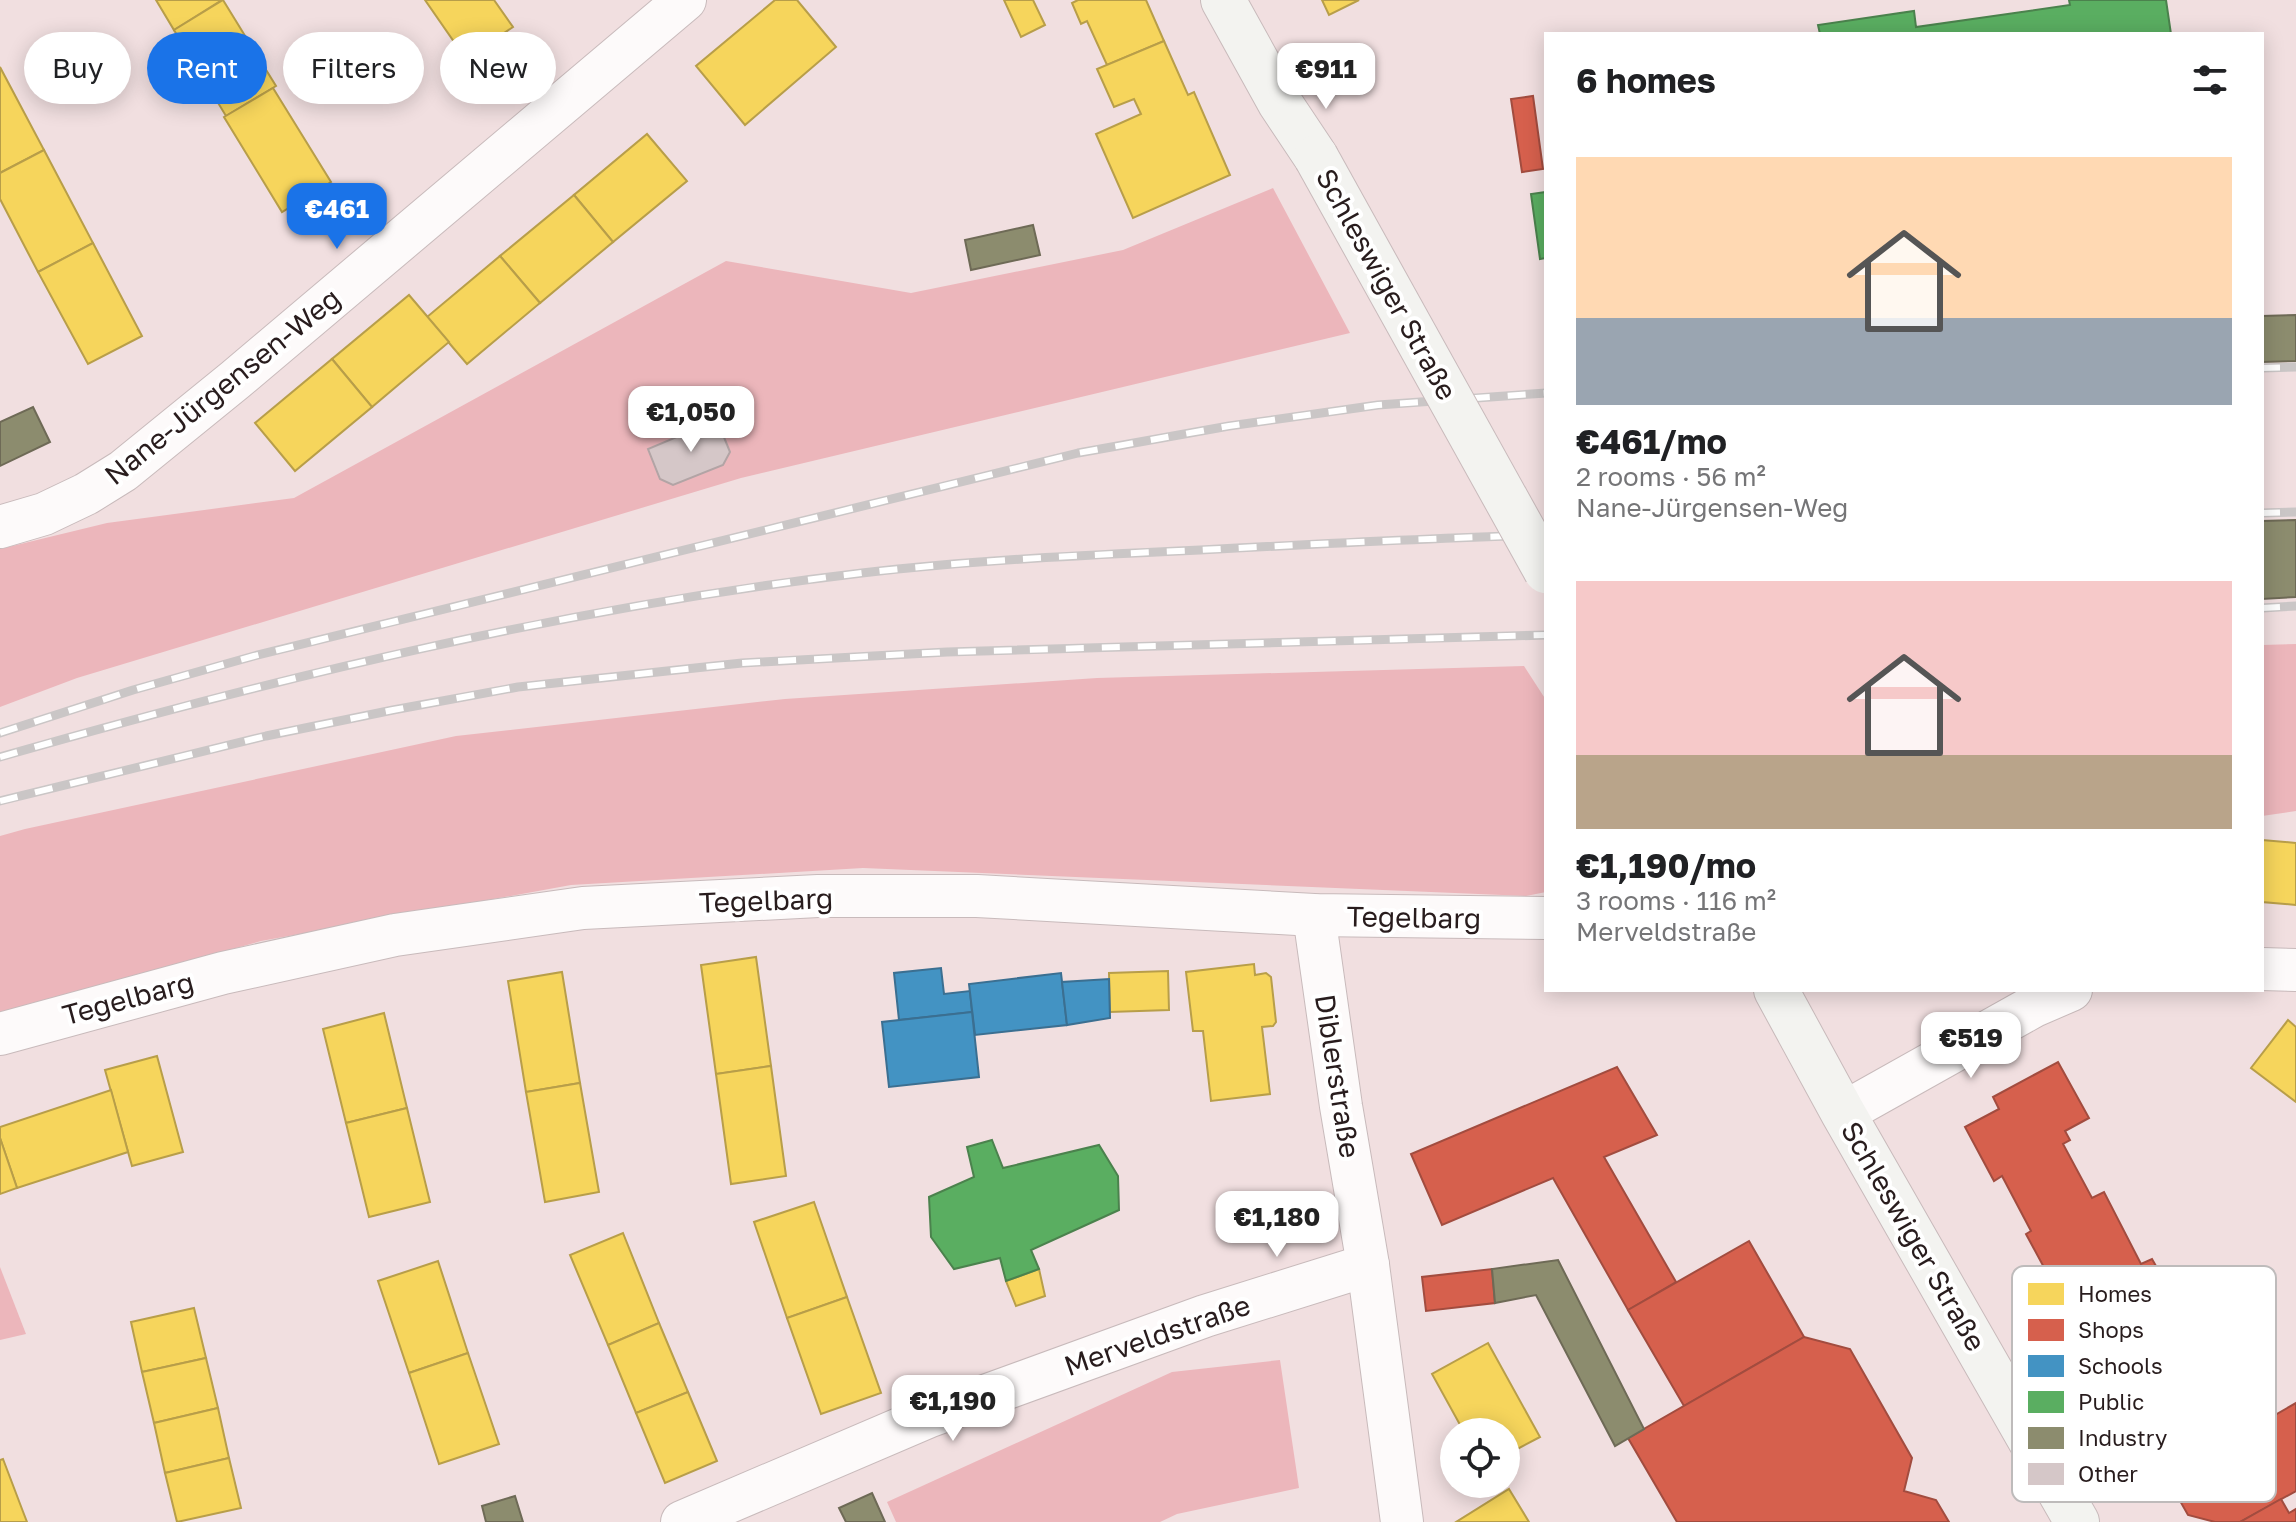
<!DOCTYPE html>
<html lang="en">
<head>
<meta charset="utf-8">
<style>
	:root { --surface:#fff; --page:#f6f6f6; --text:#202124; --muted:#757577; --accent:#1a73e8 }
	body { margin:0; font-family:"Golos Text",sans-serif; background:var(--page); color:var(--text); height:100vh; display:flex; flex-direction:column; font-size:30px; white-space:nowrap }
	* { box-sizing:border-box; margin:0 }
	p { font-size:26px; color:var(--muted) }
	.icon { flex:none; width:44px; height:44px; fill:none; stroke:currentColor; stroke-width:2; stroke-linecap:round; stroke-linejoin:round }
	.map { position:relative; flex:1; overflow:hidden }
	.sheet { position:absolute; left:1544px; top:32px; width:720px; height:960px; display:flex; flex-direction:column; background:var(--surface); border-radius:0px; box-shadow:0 4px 20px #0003 }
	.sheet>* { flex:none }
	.hud { position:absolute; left:24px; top:32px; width:760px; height:72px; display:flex; gap:16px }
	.tools { position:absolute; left:1440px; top:1418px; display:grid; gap:16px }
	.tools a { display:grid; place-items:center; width:80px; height:80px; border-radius:50%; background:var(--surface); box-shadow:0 4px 20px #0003; font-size:40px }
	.price { position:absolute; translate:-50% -68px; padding:0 18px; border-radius:16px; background:#fff; color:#222; font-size:26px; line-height:52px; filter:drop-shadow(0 2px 4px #0008) }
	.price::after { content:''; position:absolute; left:50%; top:48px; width:24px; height:18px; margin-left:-12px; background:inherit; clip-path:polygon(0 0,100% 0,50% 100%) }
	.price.current { background:var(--accent); color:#fff }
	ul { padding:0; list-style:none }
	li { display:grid; align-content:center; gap:16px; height:424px; padding:0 32px }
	li span { display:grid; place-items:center; height:248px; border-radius:0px; color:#555 }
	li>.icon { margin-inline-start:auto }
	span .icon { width:144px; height:144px; fill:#fffc; stroke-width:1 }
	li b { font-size:34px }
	h2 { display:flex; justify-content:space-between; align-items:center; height:96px; padding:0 32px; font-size:34px }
	.chip { padding:0 28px; border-radius:36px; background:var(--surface); box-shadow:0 4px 20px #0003; font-size:28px; line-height:72px }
	.chip.current { background:var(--accent); color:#fff }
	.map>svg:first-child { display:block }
</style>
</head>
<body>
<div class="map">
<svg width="2296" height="1522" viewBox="0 0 2296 1522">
	<rect width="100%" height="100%" fill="#f1dfe0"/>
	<g fill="#ecb6bb">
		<path d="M 1273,188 L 1350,333 L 741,478 L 77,678 L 0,707 L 0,549 L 107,523 L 294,498 L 726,261 L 911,293 L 1123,250 Z"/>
		<path d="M 2296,644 L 2296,811 L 2262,816 L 2262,645 Z"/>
		<path d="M 1524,666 L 1546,700 L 1546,892 L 1526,896 L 863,868 L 571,885 L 261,941 L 0,1013 L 0,836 L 25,829 L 456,736 L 785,699 L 1097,678 Z"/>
		<path d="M 0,1267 L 26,1334 L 0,1340 Z"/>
		<path d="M 1280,1360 L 1299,1488 L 1177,1514 L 1160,1522 L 896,1522 L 887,1502 L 1172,1372 Z"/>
	</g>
	<g fill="#f6d55c" stroke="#b89e49" stroke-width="2">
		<path d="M 156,0 L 222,0 L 174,30 Z"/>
		<path d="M 223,0 L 276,86 L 226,116 L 174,30 Z"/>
		<path d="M 425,0 L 494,0 L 513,27 L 466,59 Z"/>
		<path d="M 775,0 L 797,0 L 836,47 L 745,125 L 696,66 Z"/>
		<path d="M 1004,0 L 1033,0 L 1045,25 L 1021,37 Z"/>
		<path d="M 1078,0 L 1146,0 L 1164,41 L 1107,65 L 1087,21 L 1081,24 L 1072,3 Z"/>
		<path d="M 1322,0 L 1359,0 L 1329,15 Z"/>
		<path d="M 1164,41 L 1188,95 L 1194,92 L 1230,175 L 1133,218 L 1096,134 L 1141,114 L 1134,99 L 1114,107 L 1097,69 Z"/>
		<path d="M 0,67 L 44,150 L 0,173 Z"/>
		<path d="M 273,88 L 331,182 L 282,212 L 224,117 Z"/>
		<path d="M 647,134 L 687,181 L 613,242 L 574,195 Z"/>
		<path d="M 44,150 L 93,243 L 38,272 L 0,199 L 0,173 Z"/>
		<path d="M 574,195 L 613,242 L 540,303 L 500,256 Z"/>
		<path d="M 93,243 L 142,336 L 88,364 L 38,272 Z"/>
		<path d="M 500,256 L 540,303 L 467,364 L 427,317 Z"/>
		<path d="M 409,295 L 449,342 L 372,407 L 332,359 Z"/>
		<path d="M 332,359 L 372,407 L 295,471 L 255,423 Z"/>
		<path d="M 2262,840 L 2296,843 L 2296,905 L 2262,902 Z"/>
		<path d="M 756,957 L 771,1066 L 716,1074 L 701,965 Z"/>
		<path d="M 1254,964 L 1255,975 L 1266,973 L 1271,977 L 1276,1022 L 1273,1026 L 1262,1027 L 1270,1094 L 1211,1101 L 1203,1031 L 1193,1031 L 1186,972 Z"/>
		<path d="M 1168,971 L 1169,1010 L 1110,1012 L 1109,973 Z"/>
		<path d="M 562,972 L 580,1083 L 526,1092 L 508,981 Z"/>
		<path d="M 384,1013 L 407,1108 L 346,1123 L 323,1029 Z"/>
		<path d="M 2288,1020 L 2296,1027 L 2296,1102 L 2251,1068 Z"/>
		<path d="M 157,1056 L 183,1152 L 132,1166 L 105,1070 Z"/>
		<path d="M 771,1066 L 786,1176 L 731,1184 L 716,1074 Z"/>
		<path d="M 580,1083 L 599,1192 L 545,1202 L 526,1092 Z"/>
		<path d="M 111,1090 L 128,1152 L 17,1188 L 0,1138 L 0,1127 Z"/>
		<path d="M 407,1108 L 430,1202 L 369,1217 L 346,1123 Z"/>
		<path d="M 0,1138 L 17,1188 L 0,1194 Z"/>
		<path d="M 814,1202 L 847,1297 L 787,1318 L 754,1222 Z"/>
		<path d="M 623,1233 L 659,1323 L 608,1345 L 570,1255 Z"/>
		<path d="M 438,1261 L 468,1353 L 409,1373 L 378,1281 Z"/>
		<path d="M 1039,1269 L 1045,1296 L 1016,1306 L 1006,1281 Z"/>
		<path d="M 847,1297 L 881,1393 L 821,1414 L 787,1318 Z"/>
		<path d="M 194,1308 L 206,1358 L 142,1372 L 131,1322 Z"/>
		<path d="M 659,1323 L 688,1392 L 636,1413 L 608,1345 Z"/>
		<path d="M 1488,1343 L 1540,1437 L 1506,1455 L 1506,1432 L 1464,1432 L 1432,1374 Z"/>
		<path d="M 468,1353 L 499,1444 L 439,1464 L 409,1373 Z"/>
		<path d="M 206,1358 L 218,1408 L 154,1423 L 142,1372 Z"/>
		<path d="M 688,1392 L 717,1461 L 665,1483 L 636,1413 Z"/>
		<path d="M 218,1408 L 229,1458 L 165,1473 L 154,1423 Z"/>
		<path d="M 229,1458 L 241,1508 L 177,1522 L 165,1473 Z"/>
		<path d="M 3,1459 L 22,1509 L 27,1522 L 0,1522 L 0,1460 Z"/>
		<path d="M 1509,1489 L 1529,1522 L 1456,1522 Z"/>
	</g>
	<g fill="#d6604d" stroke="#a24c3f" stroke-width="2">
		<path d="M 1533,96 L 1543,169 L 1522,172 L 1511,99 Z"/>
		<path d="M 2058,1062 L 2089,1118 L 2065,1131 L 2070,1140 L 2063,1144 L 2092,1198 L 2104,1192 L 2141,1264 L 2152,1259 L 2164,1280 L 2154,1286 L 2192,1358 L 2115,1399 L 2026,1234 L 2031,1231 L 2002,1176 L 1994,1181 L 1965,1127 L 1999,1109 L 1993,1097 Z"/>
		<path d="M 1617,1067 L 1657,1135 L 1604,1157 L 1676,1282 L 1628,1310 L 1553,1178 L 1442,1225 L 1411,1154 Z"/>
		<path d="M 1749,1241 L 1804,1337 L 1684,1406 L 1628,1310 Z"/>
		<path d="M 1492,1269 L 1495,1303 L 1426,1311 L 1422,1277 Z"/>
		<path d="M 1804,1337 L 1850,1349 L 1912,1458 L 1904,1491 L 1936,1500 L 1949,1522 L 1677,1522 L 1628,1438 Z"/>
		<path d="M 2296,1403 L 2296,1491 L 2240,1522 L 2215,1522 L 2188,1515 L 2149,1446 L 2215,1408 L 2233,1439 Z"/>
		<path d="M 2281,1499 L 2289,1513 L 2296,1509 L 2296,1522 L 2240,1522 Z"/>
	</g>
	<g fill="#4393c3" stroke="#3b6f91" stroke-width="2">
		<path d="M 941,968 L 944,994 L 970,991 L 972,1012 L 899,1020 L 894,973 Z"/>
		<path d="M 1061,973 L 1067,1025 L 975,1035 L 969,984 Z"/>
		<path d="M 1109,979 L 1110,1018 L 1067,1025 L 1062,982 Z"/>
		<path d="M 972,1012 L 979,1077 L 889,1087 L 882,1022 Z"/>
	</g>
	<g fill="#5aae61" stroke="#4b824d" stroke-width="2">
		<path d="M 2069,0 L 2166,0 L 2171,34 L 1820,34 L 1818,25 L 1914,11 L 1916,27 L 2070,5 Z"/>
		<path d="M 1546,192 L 1546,258 L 1540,259 L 1531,194 Z"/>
		<path d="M 992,1140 L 1003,1168 L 1099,1145 L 1118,1176 L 1119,1210 L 1031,1250 L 1039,1269 L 1006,1281 L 1000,1258 L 954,1269 L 931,1237 L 929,1197 L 974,1177 L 967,1147 Z"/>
	</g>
	<g fill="#8c8c6e" stroke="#6e6a56" stroke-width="2">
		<path d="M 1033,225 L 1040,255 L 971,270 L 965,240 Z"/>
		<path d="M 2296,315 L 2296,361 L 2262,362 L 2262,316 Z"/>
		<path d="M 33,407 L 50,442 L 0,466 L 0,422 Z"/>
		<path d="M 2296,520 L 2296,597 L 2262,599 L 2262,521 Z"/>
		<path d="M 1558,1260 L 1644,1429 L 1615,1446 L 1536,1295 L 1495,1303 L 1492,1269 Z"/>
		<path d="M 872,1493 L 885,1522 L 846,1522 L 839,1508 Z"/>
		<path d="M 515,1496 L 523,1522 L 486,1522 L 482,1506 Z"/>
	</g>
	<path fill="#d5c7c8" stroke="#b2a4a5" stroke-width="2" d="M 717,420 L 730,452 L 723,465 L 673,485 L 660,479 L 648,449 Z"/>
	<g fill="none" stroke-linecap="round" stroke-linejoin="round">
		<defs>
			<g id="minor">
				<path d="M 0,527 L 44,514 L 86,494 L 123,471 L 235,380 L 685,0"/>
				<path d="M 1314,915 L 1341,1106 L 1368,1265 L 1402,1522"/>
				<path d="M 2262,969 L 2296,970"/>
				<path d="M 0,1034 L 223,973 L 395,935 L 583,908 L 818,896 L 977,896 L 1314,915 L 1546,918"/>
				<path d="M 1843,1113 L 2034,1006 L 2071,990"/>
				<path d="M 682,1522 L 930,1416 L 1205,1316 L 1368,1265"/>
			</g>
			<g id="secondary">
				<path d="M 1223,0 L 1280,103 L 1316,157"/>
				<path d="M 1776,990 L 1843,1113 L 2077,1522"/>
			</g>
		</defs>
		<use href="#minor" stroke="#c8babb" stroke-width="44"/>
		<use href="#secondary" stroke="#c8babb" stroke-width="46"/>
		<use href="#minor" stroke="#fdfafa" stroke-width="42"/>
		<use href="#secondary" stroke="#f3f3f0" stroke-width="44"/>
		<defs>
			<g id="rail">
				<path d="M 2262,368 L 2296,367"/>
				<path d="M 2262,513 L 2296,512"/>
				<path d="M 2262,608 L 2296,606"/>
				<path d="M 0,733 L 133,690 L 254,656 L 1078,453 L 1229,426 L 1378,405 L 1546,393"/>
				<path d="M 0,757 C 282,676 570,607 862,573 C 974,560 1087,555 1200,550 C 1315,544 1430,538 1546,535"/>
				<path d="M 0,801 L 266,736 L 393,710 L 518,687 L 667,671 L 742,663 L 947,652 L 1546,635"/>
			</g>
		</defs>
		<use href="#rail" stroke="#cac6c6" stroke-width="9"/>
		<use href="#rail" stroke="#fff" stroke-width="6" stroke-dasharray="18" stroke-linecap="butt"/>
		<defs>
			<path id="secondary-bridge" d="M 1316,157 L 1546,571"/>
		</defs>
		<use href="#secondary-bridge" stroke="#c8babb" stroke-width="46" stroke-linecap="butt"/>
		<use href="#secondary-bridge" stroke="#f3f3f0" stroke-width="44"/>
	</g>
	<g text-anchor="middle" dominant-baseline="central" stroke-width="8" stroke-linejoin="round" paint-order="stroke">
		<g font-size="28" fill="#281c1d" stroke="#fff">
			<text transform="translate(1387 284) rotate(61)">Schleswiger Straße</text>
			<text transform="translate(222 386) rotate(-39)">Nane-Jürgensen-Weg</text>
			<text transform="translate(766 900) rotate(-2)">Tegelbarg</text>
			<text transform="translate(1414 917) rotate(1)">Tegelbarg</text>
			<text transform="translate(128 998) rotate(-15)">Tegelbarg</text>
			<text transform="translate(1338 1076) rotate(81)">Diblerstraße</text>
			<text transform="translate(1914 1236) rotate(60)">Schleswiger Straße</text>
			<text transform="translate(1157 1335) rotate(-19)">Merveldstraße</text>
		</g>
	</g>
	<rect x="2012" y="1266" width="264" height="236" rx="12" fill="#fff" stroke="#bebbbb" stroke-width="2"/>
	<rect x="2028" y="1283" width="36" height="22" fill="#f6d55c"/>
	<rect x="2028" y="1319" width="36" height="22" fill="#d6604d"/>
	<rect x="2028" y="1355" width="36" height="22" fill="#4393c3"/>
	<rect x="2028" y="1391" width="36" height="22" fill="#5aae61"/>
	<rect x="2028" y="1427" width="36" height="22" fill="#8c8c6e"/>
	<rect x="2028" y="1463" width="36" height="22" fill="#d5c7c8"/>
	<g font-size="22" fill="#281c1d">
		<text x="2078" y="1302">Homes</text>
		<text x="2078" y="1338">Shops</text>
		<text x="2078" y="1374">Schools</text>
		<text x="2078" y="1410">Public</text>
		<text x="2078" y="1446">Industry</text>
		<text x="2078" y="1482">Other</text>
	</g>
</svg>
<div class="tools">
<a><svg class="icon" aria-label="locate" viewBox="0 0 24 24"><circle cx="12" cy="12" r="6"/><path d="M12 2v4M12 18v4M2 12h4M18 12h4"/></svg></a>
</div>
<b class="price" style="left:1326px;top:111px">€911</b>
<b class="price current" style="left:337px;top:251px">€461</b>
<b class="price" style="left:691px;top:454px">€1,050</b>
<b class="price" style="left:1971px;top:1080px">€519</b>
<b class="price" style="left:1277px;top:1259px">€1,180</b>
<b class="price" style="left:953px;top:1443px">€1,190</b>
<div class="hud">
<a class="chip">Buy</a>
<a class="chip current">Rent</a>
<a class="chip">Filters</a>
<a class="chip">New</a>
</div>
<section class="sheet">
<h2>6 homes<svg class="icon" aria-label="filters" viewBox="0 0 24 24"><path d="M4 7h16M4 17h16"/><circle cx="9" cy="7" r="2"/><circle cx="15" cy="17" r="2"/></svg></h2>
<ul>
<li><span style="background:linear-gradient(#ffd9b3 65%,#9aa5b1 0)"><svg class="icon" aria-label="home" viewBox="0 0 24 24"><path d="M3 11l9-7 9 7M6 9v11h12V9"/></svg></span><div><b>€461/mo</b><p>2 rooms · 56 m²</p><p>Nane-Jürgensen-Weg</p></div></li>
<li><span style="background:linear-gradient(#f6c9c9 70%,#b9a48a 0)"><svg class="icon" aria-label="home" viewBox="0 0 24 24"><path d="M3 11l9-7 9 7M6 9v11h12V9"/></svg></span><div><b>€1,190/mo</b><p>3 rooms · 116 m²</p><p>Merveldstraße</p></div></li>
</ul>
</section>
</div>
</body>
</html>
